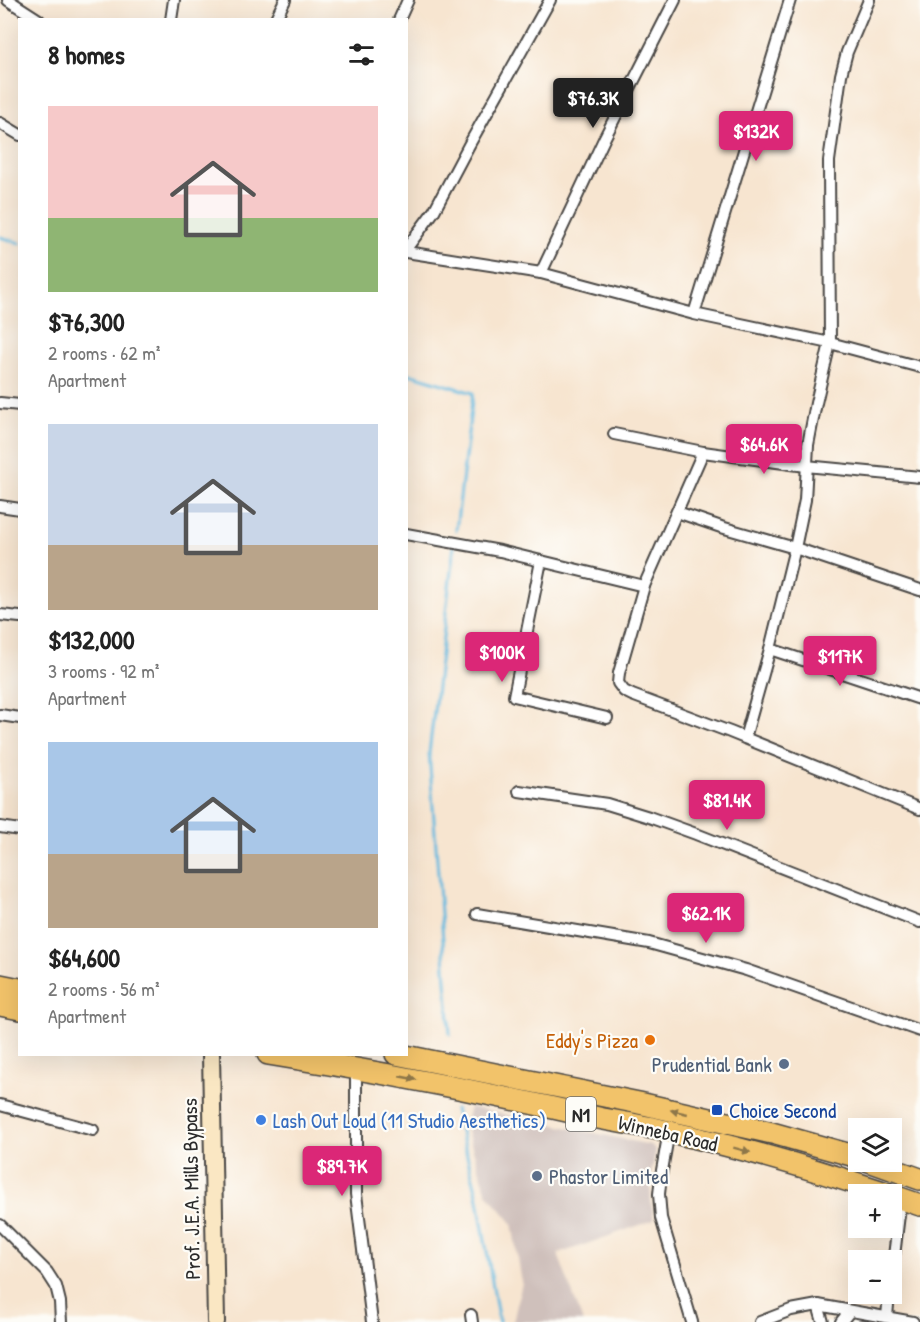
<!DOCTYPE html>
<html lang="en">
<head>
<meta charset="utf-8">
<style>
	:root { --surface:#fff; --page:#f2f2f2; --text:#222; --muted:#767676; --accent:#db2777 }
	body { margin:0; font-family:"Patrick Hand",sans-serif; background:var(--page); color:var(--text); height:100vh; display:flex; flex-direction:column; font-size:22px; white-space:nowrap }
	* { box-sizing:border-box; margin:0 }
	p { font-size:20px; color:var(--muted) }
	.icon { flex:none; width:33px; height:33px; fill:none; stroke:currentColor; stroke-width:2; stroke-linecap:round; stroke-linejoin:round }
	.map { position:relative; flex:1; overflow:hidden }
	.drawer { position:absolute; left:18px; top:18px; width:390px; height:1038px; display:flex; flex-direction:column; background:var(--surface); border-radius:0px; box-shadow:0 6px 24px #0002 }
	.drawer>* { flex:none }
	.fabs { position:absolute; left:848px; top:1118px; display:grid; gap:12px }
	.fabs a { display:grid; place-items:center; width:54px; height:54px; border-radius:0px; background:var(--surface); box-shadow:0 6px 24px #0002; font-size:30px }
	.price { position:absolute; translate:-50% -51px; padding:0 14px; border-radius:6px; background:var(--accent); color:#fff; font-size:20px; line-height:39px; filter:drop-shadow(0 2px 3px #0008) }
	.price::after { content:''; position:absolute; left:50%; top:36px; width:18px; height:14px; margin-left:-9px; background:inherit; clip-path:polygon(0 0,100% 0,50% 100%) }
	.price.active { background:#222; color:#fff }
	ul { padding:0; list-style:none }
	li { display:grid; align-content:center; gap:12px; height:318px; padding:0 30px }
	li span { display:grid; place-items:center; height:186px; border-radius:0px; color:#555 }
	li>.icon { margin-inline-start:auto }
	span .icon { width:108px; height:108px; fill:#fffc; stroke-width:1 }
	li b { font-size:26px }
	h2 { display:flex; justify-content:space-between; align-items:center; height:72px; padding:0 30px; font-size:26px }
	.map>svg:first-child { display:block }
</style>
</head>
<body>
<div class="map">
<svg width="920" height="1322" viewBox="0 0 920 1322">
	<rect width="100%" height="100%" fill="#fdfcf7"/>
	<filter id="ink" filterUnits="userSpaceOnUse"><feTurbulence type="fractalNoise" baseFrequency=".0167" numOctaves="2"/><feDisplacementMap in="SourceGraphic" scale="12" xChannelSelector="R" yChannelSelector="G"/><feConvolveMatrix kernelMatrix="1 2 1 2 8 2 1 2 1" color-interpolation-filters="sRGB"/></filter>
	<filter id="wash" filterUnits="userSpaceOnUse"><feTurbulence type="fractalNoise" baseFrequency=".008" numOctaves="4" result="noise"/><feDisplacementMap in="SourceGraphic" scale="24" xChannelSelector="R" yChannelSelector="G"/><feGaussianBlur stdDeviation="1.35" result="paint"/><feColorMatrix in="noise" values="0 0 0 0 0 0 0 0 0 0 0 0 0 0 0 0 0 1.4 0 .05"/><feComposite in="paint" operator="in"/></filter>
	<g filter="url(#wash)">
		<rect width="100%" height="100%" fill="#f7e5d0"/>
		<path fill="#cfc0bb" d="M 470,1107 L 651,1145 L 656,1150 L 650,1179 L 651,1200 L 654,1220 L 558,1254 L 583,1322 L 513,1322 L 522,1283 L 512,1223 L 487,1193 L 465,1125 Z"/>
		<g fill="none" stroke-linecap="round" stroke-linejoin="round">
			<g stroke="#62b9df" stroke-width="3">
				<path d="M 0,237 L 20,243"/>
				<path d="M 406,373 L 473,393 L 456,530"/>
				<path d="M 450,1034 L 429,753 L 454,546"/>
				<path d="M 455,1109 L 477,1194 L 499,1322"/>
			</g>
		</g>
	</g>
	<g filter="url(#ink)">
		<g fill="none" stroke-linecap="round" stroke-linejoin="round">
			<defs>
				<g id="street">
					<path d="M 8,0 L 39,20"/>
					<path d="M 171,20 L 174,0"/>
					<path d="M 275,20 L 285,0"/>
					<path d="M 399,20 L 408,0"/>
					<path d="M 0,123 L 20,135"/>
					<path d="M 406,249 L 434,211 L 469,145 L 550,0"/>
					<path d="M 406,252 L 541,273 L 694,314 L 830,343 L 920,367"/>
					<path d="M 541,273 L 605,137 L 675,0"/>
					<path d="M 694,314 L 790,0"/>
					<path d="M 0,403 L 20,405"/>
					<path d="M 614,434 L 703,452 L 806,466 L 920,477"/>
					<path d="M 703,452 L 644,586 L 619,673 L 618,683 L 624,691 L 632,695 L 730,732 L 920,809"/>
					<path d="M 0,506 L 20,509"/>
					<path d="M 677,512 L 721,527 L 795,548 L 920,590"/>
					<path d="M 406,534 L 500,551 L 644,586"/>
					<path d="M 541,561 L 514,696 L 607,718"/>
					<path d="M 0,615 L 20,617"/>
					<path d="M 770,649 L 920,699"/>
					<path d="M 0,715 L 20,718"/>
					<path d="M 745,738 L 770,649 L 795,548 L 805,500 L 808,445 L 816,403 L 830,343 L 829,161 L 841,75 L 847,52 L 869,0"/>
					<path d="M 519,791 L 607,804 L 649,817 L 696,834 L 920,922"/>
					<path d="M 0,827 L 20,830"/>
					<path d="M 477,914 L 649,943 L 746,970 L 920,1031"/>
					<path d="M 356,1068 L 356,1194 L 372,1322"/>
					<path d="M 0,1105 L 93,1130"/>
					<path d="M 669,1131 L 661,1176 L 659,1194 L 661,1218 L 692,1322"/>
					<path d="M 0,1225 L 47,1272 L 56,1286 L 60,1302 L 61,1322"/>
					<path d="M 891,1281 L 901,1198"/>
					<path d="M 818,1305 L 823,1322"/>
					<path d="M 471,1315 L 472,1322"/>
					<path d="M 887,1317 L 889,1293"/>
					<path d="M 760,1322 L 791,1310 L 818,1305 L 913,1322"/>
					<path d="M 841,1322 L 850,1311"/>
				</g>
				<path id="secondary" d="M 211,1054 L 216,1322"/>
				<g id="highway">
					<path d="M 0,985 L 20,989"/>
					<path d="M 0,1005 L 20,1009"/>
					<path d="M 268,1054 C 376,1071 483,1092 589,1116 C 616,1122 643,1125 670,1132 C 744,1148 817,1170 889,1194"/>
					<path d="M 396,1054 L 639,1103 L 772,1133 L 858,1157"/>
					<path d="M 869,1161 L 920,1179"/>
					<path d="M 891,1195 L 920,1205"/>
				</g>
			</defs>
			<use href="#street" stroke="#4a4744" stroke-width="14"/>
			<use href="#secondary" stroke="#4a4744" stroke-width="20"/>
			<use href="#highway" stroke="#4a4744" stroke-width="24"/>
			<use href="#street" stroke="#fff" stroke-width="10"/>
			<use href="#secondary" stroke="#fae7c3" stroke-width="16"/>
			<use href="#highway" stroke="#f2c36a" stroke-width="21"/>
		</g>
		<defs><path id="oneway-solid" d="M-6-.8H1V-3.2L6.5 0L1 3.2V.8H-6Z" transform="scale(1.5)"/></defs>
		<g fill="#8e774a">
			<use href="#oneway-solid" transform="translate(408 1078) rotate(11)"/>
			<use href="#oneway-solid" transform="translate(679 1112) rotate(-167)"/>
			<use href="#oneway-solid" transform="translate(742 1150) rotate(15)"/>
		</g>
	</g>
	<circle fill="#e8710a" stroke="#fdfcf7" stroke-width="2" cx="650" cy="1040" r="6"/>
	<g fill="#5c6f8a" stroke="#fdfcf7" stroke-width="2">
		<circle cx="784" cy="1064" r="6"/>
		<circle cx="537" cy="1176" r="6"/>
	</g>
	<rect fill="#1a4fb4" stroke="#fdfcf7" stroke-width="2" x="711" y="1104" width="12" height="12" rx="3"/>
	<circle fill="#3f7fe0" stroke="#fdfcf7" stroke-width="2" cx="261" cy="1120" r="6"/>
	<g text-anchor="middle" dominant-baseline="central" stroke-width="4.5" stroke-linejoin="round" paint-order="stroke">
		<rect fill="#fdfcf7" stroke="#6a6a68" stroke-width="1.5" x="566" y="1097" width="30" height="34" rx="4.5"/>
		<g font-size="20" font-weight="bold" fill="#2b2b2b">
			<text x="581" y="1114">N1</text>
		</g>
		<g font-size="21" fill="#c56008" stroke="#fdfcf7" text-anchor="end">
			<text x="638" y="1040">Eddy's Pizza</text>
		</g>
		<g font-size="21" fill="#4e5e75" stroke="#fdfcf7" text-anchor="end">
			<text x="772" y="1064">Prudential Bank</text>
			<text x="549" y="1176" text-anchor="start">Phastor Limited</text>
		</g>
		<g font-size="21" fill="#164399" stroke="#fdfcf7" text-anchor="start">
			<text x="729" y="1110">Choice Second</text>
		</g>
		<g font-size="21" fill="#366cbe" stroke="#fdfcf7" text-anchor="start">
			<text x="273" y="1120">Lash Out Loud (11 Studio Aesthetics)</text>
		</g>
		<g font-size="21" fill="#2b2b2b" stroke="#fdfcf7">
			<text transform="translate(668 1133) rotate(13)">Winneba Road</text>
			<text transform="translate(191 1189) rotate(-91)">Prof. J.E.A. Mills Bypass</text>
		</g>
	</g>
</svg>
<div class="fabs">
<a><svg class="icon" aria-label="layers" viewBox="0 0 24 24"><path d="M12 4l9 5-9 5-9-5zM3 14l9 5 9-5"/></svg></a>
<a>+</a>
<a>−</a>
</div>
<b class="price active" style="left:593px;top:129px">$76.3K</b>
<b class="price" style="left:756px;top:162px">$132K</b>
<b class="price" style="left:764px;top:475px">$64.6K</b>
<b class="price" style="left:502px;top:683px">$100K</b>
<b class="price" style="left:840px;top:687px">$117K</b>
<b class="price" style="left:727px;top:831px">$81.4K</b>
<b class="price" style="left:706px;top:944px">$62.1K</b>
<b class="price" style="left:342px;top:1197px">$89.7K</b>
<section class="drawer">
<h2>8 homes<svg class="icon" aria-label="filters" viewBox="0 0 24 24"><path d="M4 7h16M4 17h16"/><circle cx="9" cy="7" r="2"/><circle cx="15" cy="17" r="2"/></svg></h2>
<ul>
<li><span style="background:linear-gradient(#f6c9c9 60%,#8fb573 0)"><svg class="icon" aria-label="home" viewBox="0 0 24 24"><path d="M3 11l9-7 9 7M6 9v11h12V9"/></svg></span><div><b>$76,300</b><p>2 rooms · 62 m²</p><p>Apartment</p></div></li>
<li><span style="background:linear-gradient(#c9d6e8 65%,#b9a48a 0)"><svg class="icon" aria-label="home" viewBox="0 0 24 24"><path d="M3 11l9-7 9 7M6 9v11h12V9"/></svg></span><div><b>$132,000</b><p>3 rooms · 92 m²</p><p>Apartment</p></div></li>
<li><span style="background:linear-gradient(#a9c7e8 60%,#b9a48a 0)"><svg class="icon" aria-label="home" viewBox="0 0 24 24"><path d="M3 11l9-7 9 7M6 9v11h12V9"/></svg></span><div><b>$64,600</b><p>2 rooms · 56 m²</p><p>Apartment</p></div></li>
</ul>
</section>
</div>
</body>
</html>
